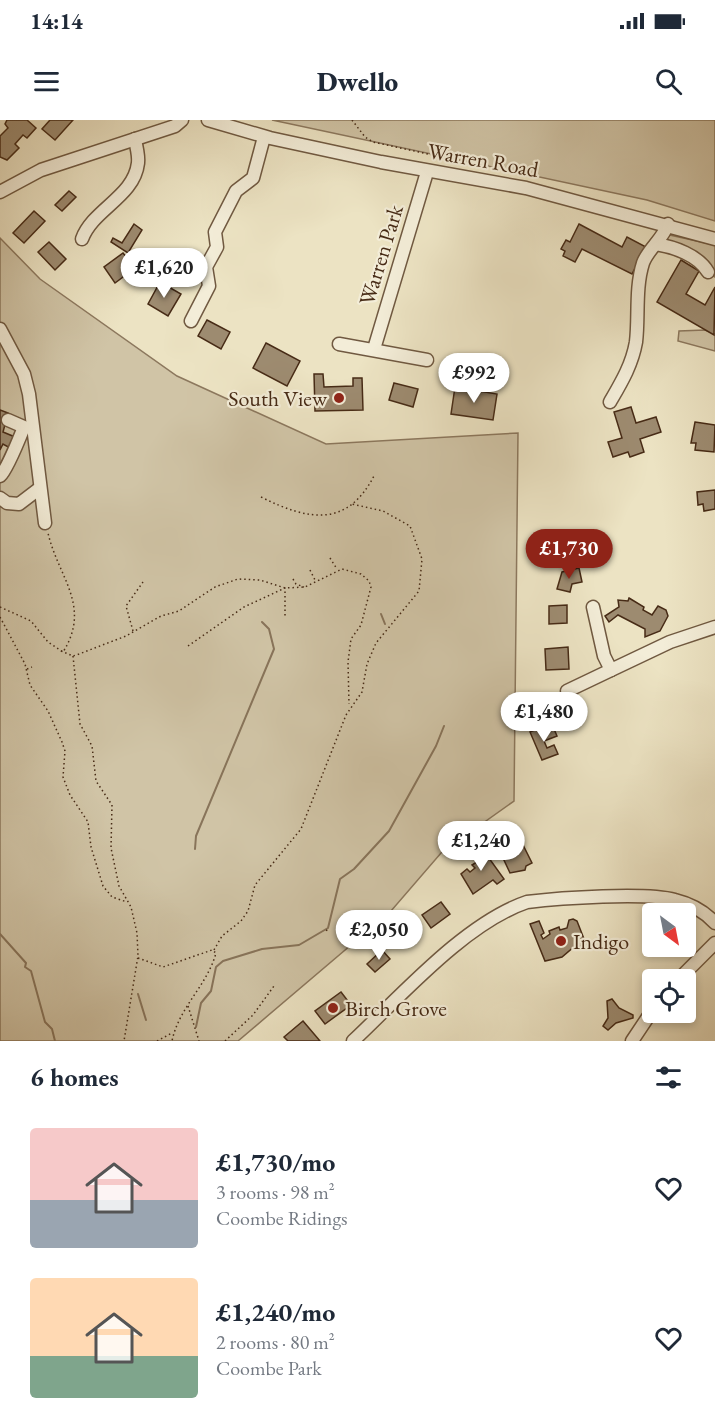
<!DOCTYPE html>
<html lang="en">
<head>
<meta charset="utf-8">
<style>
	:root { --surface:#fff; --page:#f6f6f7; --text:#1f2937; --muted:#747a83; --accent:#8f2418 }
	body { margin:0; font-family:"EB Garamond",serif; background:var(--page); color:var(--text); height:100vh; display:flex; flex-direction:column; font-size:22px; white-space:nowrap }
	* { box-sizing:border-box; margin:0 }
	p { font-size:20px; color:var(--muted) }
	.icon { flex:none; width:33px; height:33px; fill:none; stroke:currentColor; stroke-width:2; stroke-linecap:round; stroke-linejoin:round }
	.map { position:relative; height:921px; overflow:hidden }
	.panel { display:flex; flex-direction:column; background:var(--surface); flex:1 }
	.panel>* { flex:none }
	.needle { width:39px; rotate:148deg }
	.buttons { position:absolute; left:642px; top:783px; display:grid; gap:12px }
	.buttons a { display:grid; place-items:center; width:54px; height:54px; border-radius:6px; background:var(--surface); box-shadow:0 3px 9px #0003; font-size:30px }
	.price { position:absolute; translate:-50% -51px; padding:0 14px; border-radius:21px; background:#fff; color:#222; font-size:20px; line-height:39px; filter:drop-shadow(0 2px 3px #0008) }
	.price::after { content:''; position:absolute; left:50%; top:36px; width:18px; height:14px; margin-left:-9px; background:inherit; clip-path:polygon(0 0,100% 0,50% 100%) }
	.price.on { background:var(--accent); color:#fff }
	ul { padding:0; list-style:none }
	li { display:flex; align-items:center; gap:18px; height:150px; padding:0 30px }
	li span { display:grid; place-items:center; flex:none; width:168px; height:120px; border-radius:6px; color:#555 }
	li>.icon { margin-inline-start:auto }
	span .icon { width:72px; height:72px; fill:#fffc; stroke-width:1 }
	li b { font-size:26px }
	h2 { display:flex; justify-content:space-between; align-items:center; height:72px; padding:0 30px; font-size:26px }
	.status { display:flex; justify-content:space-between; align-items:center; height:42px; padding:0 30px; background:var(--surface); direction:ltr }
	.status svg { height:16px; fill:currentColor }
	header { display:flex; justify-content:space-between; align-items:center; height:78px; padding:0 30px; background:var(--surface); font-size:27px; font-weight:800 }
	.map>svg:first-child { display:block }
</style>
</head>
<body>
<div class="status"><b>14:14</b><svg viewBox="0 0 49 12"><path d="M0 12V9h3v3zM5 12V6h3v6zM10 12V3h3v9zM15 12V0h3v12zM26 1h20v11H26zM47 4h2v5h-2z"/></svg></div>
<header><svg class="icon" aria-label="menu" viewBox="0 0 24 24"><path d="M4 6h16M4 12h16M4 18h16"/></svg>Dwello<svg class="icon" aria-label="search" viewBox="0 0 24 24"><circle cx="10" cy="10" r="6"/><path d="M15 15l6 6"/></svg></header>
<div class="map">
<svg width="715" height="921" viewBox="0 0 715 921">
	<rect width="100%" height="100%" fill="#ece3c3"/>
	<filter id="stains"><feTurbulence type="fractalNoise" baseFrequency=".00333" numOctaves="4"/><feColorMatrix values="0 0 0 0 .2 0 0 0 0 .09 0 0 0 0 .02 0 0 0 .5 -.17"/></filter>
	<radialGradient id="worn" r=".72"><stop offset=".6" stop-color="#630" stop-opacity="0"/><stop offset="1" stop-color="#630" stop-opacity=".3"/></radialGradient>
	<g fill="#d0c4a6" stroke="#8c785e" stroke-width="1.5">
		<path d="M 272,0 L 715,0 L 715,101 L 647,80 Z"/>
		<path d="M 665,114 L 715,125 L 715,157 L 692,130 L 658,122 Z"/>
		<path d="M 0,118 L 40,159 L 177,256 L 326,324 L 518,313 L 514,681 L 441,733 L 391,791 L 238,921 L 0,921 Z"/>
		<path d="M 705,210 L 715,214 L 715,231 L 678,221 L 679,211 Z"/>
	</g>
	<g fill="none" stroke-linecap="round" stroke-linejoin="round">
		<g stroke="#88745a" stroke-width="2">
			<path d="M 381,494 L 385,504"/>
			<path d="M 195,729 L 196,716 L 274,529 L 269,509 L 262,502"/>
			<path d="M 0,814 L 26,843 L 25,847 L 31,851 L 45,902 L 52,909 L 55,921"/>
			<path d="M 138,874 L 146,900"/>
			<path d="M 196,907 L 201,883 L 211,871 L 216,847 L 223,841 L 262,829 L 299,825 L 328,808 L 340,759 L 354,749 L 389,711 L 436,626 L 444,606"/>
		</g>
	</g>
	<g fill="#9d8b70" stroke="#472b16" stroke-width="1.5">
		<path d="M 7,0 L 27,0 L 36,8 L 27,18 L 23,15 L 15,24 L 19,28 L 7,40 L 0,37 L 0,16 L 8,8 L 5,4 Z"/>
		<path d="M 50,0 L 73,0 L 55,20 L 42,9 Z"/>
		<path d="M 69,71 L 76,77 L 62,91 L 55,85 Z"/>
		<path d="M 34,91 L 45,101 L 24,123 L 13,113 Z"/>
		<path d="M 134,104 L 142,110 L 128,133 L 111,122 L 113,118 L 122,123 Z"/>
		<path d="M 579,104 L 622,127 L 627,117 L 646,127 L 632,154 L 582,129 L 575,142 L 563,136 L 565,131 L 561,129 L 566,120 L 570,122 Z"/>
		<path d="M 49,122 L 66,139 L 55,150 L 38,132 Z"/>
		<path d="M 123,133 L 135,148 L 115,163 L 104,147 Z"/>
		<path d="M 681,140 L 699,151 L 686,174 L 705,185 L 715,167 L 714,215 L 657,182 Z"/>
		<path d="M 160,162 L 181,174 L 168,196 L 148,184 Z"/>
		<path d="M 207,200 L 230,212 L 221,229 L 198,216 Z"/>
		<path d="M 266,223 L 300,241 L 287,266 L 253,248 Z"/>
		<path d="M 314,254 L 323,254 L 324,267 L 353,266 L 353,258 L 362,258 L 363,290 L 315,291 Z"/>
		<path d="M 394,263 L 418,269 L 413,287 L 389,280 Z"/>
		<path d="M 455,267 L 497,274 L 493,300 L 451,294 Z"/>
		<path d="M 631,287 L 636,303 L 656,297 L 661,312 L 640,319 L 644,332 L 630,337 L 628,332 L 613,337 L 608,322 L 622,318 L 614,292 Z"/>
		<path d="M 0,290 L 8,293 L 3,312 L 15,317 L 10,328 L 3,324 L 0,330 Z"/>
		<path d="M 695,302 L 715,305 L 714,332 L 695,330 L 696,323 L 691,323 Z"/>
		<path d="M 715,370 L 715,389 L 704,391 L 703,384 L 698,385 L 697,372 Z"/>
		<path d="M 579,448 L 582,462 L 572,464 L 570,472 L 557,469 L 562,452 Z"/>
		<path d="M 629,478 L 644,487 L 643,490 L 652,495 L 658,486 L 666,490 L 668,496 L 660,511 L 645,517 L 645,509 L 618,495 L 609,502 L 605,496 L 619,487 L 618,480 L 628,481 Z"/>
		<path d="M 567,485 L 567,503 L 549,504 L 549,486 Z"/>
		<path d="M 568,527 L 569,549 L 546,550 L 545,529 Z"/>
		<path d="M 539,608 L 541,614 L 554,609 L 557,616 L 544,621 L 547,628 L 554,625 L 558,634 L 542,640 L 530,612 Z"/>
		<path d="M 502,713 L 509,726 L 521,721 L 532,743 L 526,746 L 525,750 L 510,753 L 502,736 L 499,737 L 490,718 Z"/>
		<path d="M 481,727 L 504,759 L 497,764 L 493,760 L 473,774 L 461,754 L 467,749 L 470,752 L 475,748 L 472,745 L 477,742 L 471,734 Z"/>
		<path d="M 441,782 L 450,794 L 431,808 L 422,795 Z"/>
		<path d="M 573,799 L 577,801 L 586,824 L 576,828 L 575,826 L 562,837 L 545,841 L 530,804 L 539,801 L 544,813 L 541,815 L 543,819 L 550,814 L 549,811 L 559,807 L 560,810 L 567,808 L 569,800 Z"/>
		<path d="M 382,830 L 390,839 L 375,852 L 367,844 Z"/>
		<path d="M 341,872 L 351,885 L 325,904 L 315,891 Z"/>
		<path d="M 612,879 L 619,888 L 633,895 L 633,898 L 616,903 L 608,910 L 603,906 L 608,898 L 607,881 Z"/>
		<path d="M 303,901 L 320,921 L 288,921 L 284,917 Z"/>
	</g>
	<g fill="none" stroke-linecap="round" stroke-linejoin="round">
		<defs>
			<g id="minor">
				<path d="M 208,0 L 270,18 L 381,42 L 526,68 L 715,119"/>
				<path d="M 0,72 L 41,50 L 175,6 L 182,0"/>
				<path d="M 82,119 C 93,89 134,77 138,43 C 139,35 136,26 135,19"/>
				<path d="M 656,124 C 674,127 698,135 708,152"/>
				<path d="M 191,201 L 209,166 L 206,147 L 217,127 L 215,112 L 236,71 L 253,58 L 264,17"/>
				<path d="M 0,209 L 24,254 L 29,274 L 45,403"/>
				<path d="M 339,224 L 427,240"/>
				<path d="M 374,229 L 427,52"/>
				<path d="M 610,282 C 621,263 632,245 636,222 C 639,197 635,168 643,143 C 648,129 663,119 668,104"/>
				<path d="M 0,356 C 6,351 20,317 24,307 L 8,300"/>
				<path d="M 0,378 L 7,383 L 19,384 L 40,368"/>
				<path d="M 593,487 L 604,536 L 611,550 L 670,522 L 715,507"/>
				<path d="M 567,571 L 611,550"/>
				<path d="M 678,860 L 715,823"/>
				<path d="M 353,921 C 401,876 465,803 527,782 C 560,778 646,772 675,780 C 691,784 704,791 715,803"/>
				<path d="M 632,921 L 652,891"/>
			</g>
		</defs>
		<use href="#minor" stroke="#705941" stroke-width="15"/>
		<g stroke="#472b16" stroke-width="1.5" stroke-dasharray="1.5 3" stroke-linecap="butt">
			<path d="M 352,0 L 365,17 L 373,22 L 446,38 L 474,40"/>
			<path d="M 261,377 C 309,401 348,408 375,354"/>
			<path d="M 330,438 L 337,449"/>
			<path d="M 310,450 L 316,462"/>
			<path d="M 293,459 L 296,464 L 304,467"/>
			<path d="M 0,487 L 31,501 L 48,522 L 63,532 C 92,486 58,457 48,413"/>
			<path d="M 0,497 L 25,544 L 30,565 L 48,591 L 62,622 L 65,631 L 63,657 L 70,675 L 88,702 L 91,727 L 103,766 L 112,777 L 127,782"/>
			<path d="M 133,511 L 126,486 L 143,462"/>
			<path d="M 188,526 L 244,487 L 285,468 L 285,498"/>
			<path d="M 61,531 L 73,536 L 79,534 L 126,516 L 161,496 L 179,491 L 215,467 L 238,459 L 260,460 L 285,468 L 305,467 L 342,449 L 361,454 L 369,461 L 371,467 L 361,505 L 351,519 L 348,542 L 349,584"/>
			<path d="M 73,536 L 80,604 L 92,626 L 96,661 L 112,685 L 111,728 L 119,766 L 131,787 L 137,813 L 138,836 L 124,921"/>
			<path d="M 27,549 L 32,547"/>
			<path d="M 326,810 L 328,811"/>
			<path d="M 214,830 L 222,816 L 241,801 L 248,791 L 255,765 L 301,709 L 346,595 L 362,572 L 367,544 L 376,523 L 419,471 L 422,439 L 410,406 L 383,391 L 352,384"/>
			<path d="M 138,838 L 163,847 L 212,830 L 216,833 C 207,866 179,887 172,921"/>
			<path d="M 188,886 L 199,921"/>
			<path d="M 157,921 L 172,913"/>
			<path d="M 225,921 L 253,895 L 274,866"/>
		</g>
		<use href="#minor" stroke="#f3edd8" stroke-width="12"/>
	</g>
	<g fill="#8f2418" stroke="#f3edd8" stroke-width="2">
		<circle cx="339" cy="278" r="6"/>
		<circle cx="561" cy="821" r="6"/>
		<circle cx="333" cy="888" r="6"/>
	</g>
	<g text-anchor="middle" dominant-baseline="central" stroke-width="4.5" stroke-linejoin="round" paint-order="stroke">
		<g font-size="22" fill="#472b16" stroke="#f3edd8">
			<text transform="translate(483 40) rotate(10)">Warren Road</text>
			<text transform="translate(381 135) rotate(-73)">Warren Park</text>
		</g>
		<g font-size="22" fill="#472b16" stroke="#f3edd8" text-anchor="start">
			<text x="327" y="278" text-anchor="end">South View</text>
			<text x="573" y="821">Indigo</text>
			<text x="345" y="888">Birch Grove</text>
		</g>
	</g>
	<rect width="100%" height="100%" filter="url(#stains)"/>
	<rect width="100%" height="100%" fill="url(#worn)"/>
</svg>
<div class="buttons">
<a><svg class="needle" viewBox="-14 -14 28 28"><path d="M0-13l5 13h-10z" fill="#e53935"/><path d="M0 13l5-13h-10z" fill="#747a83"/></svg></a>
<a><svg class="icon" aria-label="locate" viewBox="0 0 24 24"><circle cx="12" cy="12" r="6"/><path d="M12 2v4M12 18v4M2 12h4M18 12h4"/></svg></a>
</div>
<b class="price" style="left:164px;top:179px">£1,620</b>
<b class="price" style="left:474px;top:284px">£992</b>
<b class="price on" style="left:569px;top:460px">£1,730</b>
<b class="price" style="left:544px;top:623px">£1,480</b>
<b class="price" style="left:481px;top:752px">£1,240</b>
<b class="price" style="left:379px;top:841px">£2,050</b>
</div>
<section class="panel">
<h2>6 homes<svg class="icon" aria-label="filters" viewBox="0 0 24 24"><path d="M4 7h16M4 17h16"/><circle cx="9" cy="7" r="2"/><circle cx="15" cy="17" r="2"/></svg></h2>
<ul>
<li><span style="background:linear-gradient(#f6c9c9 60%,#9aa5b1 0)"><svg class="icon" aria-label="home" viewBox="0 0 24 24"><path d="M3 11l9-7 9 7M6 9v11h12V9"/></svg></span><div><b>£1,730/mo</b><p>3 rooms · 98 m²</p><p>Coombe Ridings</p></div><svg class="icon" aria-label="heart" viewBox="0 0 24 24"><path d="M12 20l-8-8c-3-5 5-10 8-4 3-6 11-1 8 4z"/></svg></li>
<li><span style="background:linear-gradient(#ffd9b3 65%,#7fa58c 0)"><svg class="icon" aria-label="home" viewBox="0 0 24 24"><path d="M3 11l9-7 9 7M6 9v11h12V9"/></svg></span><div><b>£1,240/mo</b><p>2 rooms · 80 m²</p><p>Coombe Park</p></div><svg class="icon" aria-label="heart" viewBox="0 0 24 24"><path d="M12 20l-8-8c-3-5 5-10 8-4 3-6 11-1 8 4z"/></svg></li>
</ul>
</section>
</body>
</html>
